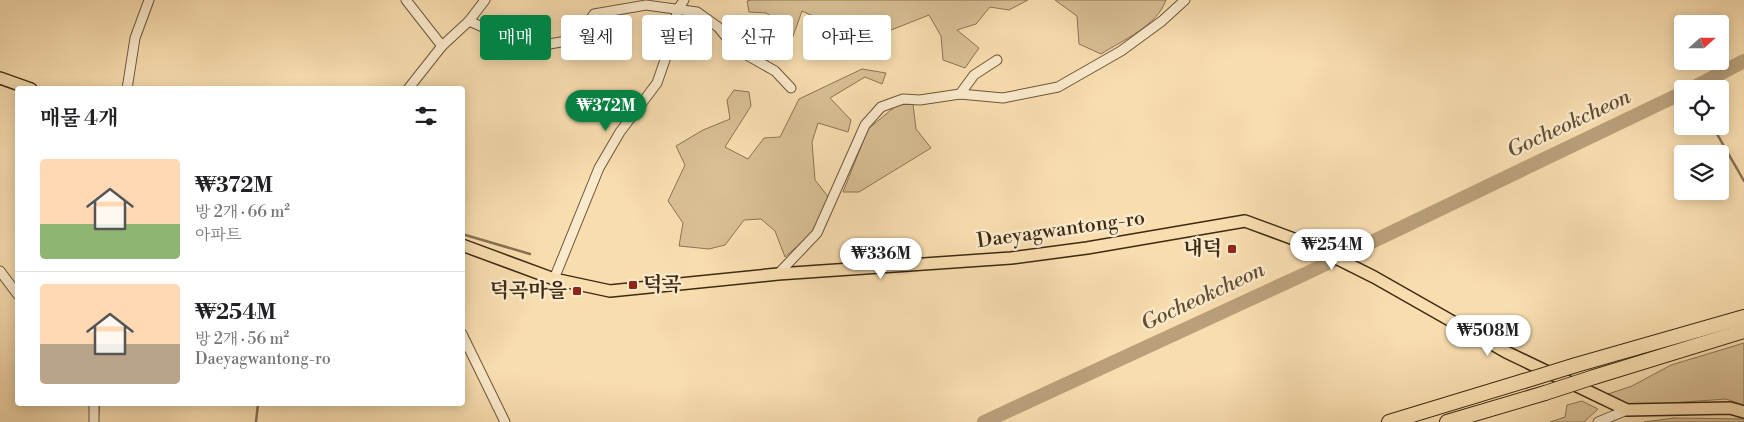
<!DOCTYPE html>
<html lang="ko">
<head>
<meta charset="utf-8">
<style>
	:root { --surface:#fff; --page:#f2f2f2; --text:#202124; --muted:#757577; --line:#e0e0e0; --accent:#0b8043 }
	body { margin:0; font-family:"Libre Bodoni","Noto Serif KR",serif; background:var(--page); color:var(--text); height:100vh; display:flex; flex-direction:column; font-size:19px; white-space:nowrap }
	* { box-sizing:border-box; margin:0 }
	p { font-size:16px; color:var(--muted) }
	.icon { flex:none; width:28px; height:28px; fill:none; stroke:currentColor; stroke-width:2; stroke-linecap:round; stroke-linejoin:round }
	.map { position:relative; flex:1; overflow:hidden }
	.drawer { position:absolute; left:15px; top:86px; width:450px; height:320px; display:flex; flex-direction:column; background:var(--surface); border-radius:5px; box-shadow:0 2px 12px #0003 }
	.drawer>* { flex:none }
	.guide { position:absolute; left:480px; top:15px; width:475px; height:45px; display:flex; gap:10px }
	.needle { width:32px; rotate:69deg }
	.fabs { position:absolute; left:1674px; top:15px; display:grid; gap:10px }
	.fabs a { display:grid; place-items:center; width:55px; height:55px; border-radius:5px; background:var(--surface); box-shadow:0 2px 12px #0003; font-size:25px }
	.price { position:absolute; translate:-50% -42px; padding:0 11px; border-radius:18px; background:#fff; color:#222; font-size:16px; line-height:32px; filter:drop-shadow(0 1px 2px #0008) }
	.price::after { content:''; position:absolute; left:50%; top:30px; width:15px; height:11px; margin-left:-8px; background:inherit; clip-path:polygon(0 0,100% 0,50% 100%) }
	.price.active { background:var(--accent); color:#fff }
	ul { padding:0; list-style:none }
	li { display:flex; align-items:center; gap:15px; height:125px; padding:0 25px }
	li+li { border-top:1px solid var(--line) }
	li span { display:grid; place-items:center; flex:none; width:140px; height:100px; border-radius:5px; color:#555 }
	li>.icon { margin-inline-start:auto }
	span .icon { width:60px; height:60px; fill:#fffc; stroke-width:1 }
	li b { font-size:21px }
	h2 { display:flex; justify-content:space-between; align-items:center; height:60px; padding:0 25px; font-size:21px }
	.tag { padding:0 18px; border-radius:5px; background:var(--surface); box-shadow:0 2px 12px #0003; font-size:18px; line-height:45px }
	.tag.active { background:var(--accent); color:#fff }
	.map>svg:first-child { display:block }
</style>
</head>
<body>
<div class="map">
<svg width="1744" height="422" viewBox="0 0 1744 422">
	<rect width="100%" height="100%" fill="#f8ddaf"/>
	<filter id="stains"><feTurbulence type="fractalNoise" baseFrequency=".004" numOctaves="4"/><feColorMatrix values="0 0 0 0 .2 0 0 0 0 .09 0 0 0 0 .02 0 0 0 .5 -.17"/></filter>
	<radialGradient id="worn" r=".72"><stop offset=".6" stop-color="#630" stop-opacity="0"/><stop offset="1" stop-color="#630" stop-opacity=".3"/></radialGradient>
	<g fill="#d8bf94" stroke="#8b7454">
		<path d="M 751,0 L 1028,0 L 1009,10 L 990,7 L 976,24 L 957,30 L 979,48 L 965,68 L 943,60 L 941,36 L 929,15 L 881,34 L 852,42 L 830,34 L 824,21 L 802,11 L 788,50 L 772,50 L 779,21 L 766,13 L 749,12 L 747,1 Z"/>
		<path d="M 1055,0 L 1166,0 C 1157,26 1123,40 1101,54 L 1079,44 L 1077,16 Z"/>
		<path d="M 862,69 L 886,73 L 882,84 L 865,77 L 830,98 L 851,120 L 848,132 L 818,123 L 812,142 L 815,180 L 830,199 L 810,235 L 785,257 L 775,231 L 761,219 L 744,220 L 725,245 L 709,249 L 679,246 L 683,223 L 668,201 L 685,165 L 676,146 L 703,130 L 730,119 L 727,100 L 734,90 L 749,92 L 751,106 L 725,147 L 748,159 L 764,138 L 780,137 L 799,99 Z"/>
		<path d="M 913,104 L 916,129 L 931,148 L 859,192 L 843,192 L 868,129 L 897,105 Z"/>
		<path d="M 1744,343 L 1744,405 L 1726,399 L 1630,406 L 1605,395 L 1632,386 L 1671,365 Z"/>
		<path d="M 1582,401 L 1598,409 L 1584,422 L 1550,422 L 1565,417 L 1567,405 Z"/>
		<path d="M 1674,418 L 1744,419 L 1744,422 L 1644,422 Z"/>
	</g>
	<g fill="none" stroke-linecap="round" stroke-linejoin="round">
		<g stroke="#887151" stroke-width="2.5">
			<path d="M 1692,131 L 1717,134 L 1744,181"/>
			<path d="M 462,234 L 530,254"/>
			<path d="M 98,415 L 99,404"/>
			<path d="M 256,422 L 258,404"/>
		</g>
		<g stroke="#b9a07a" stroke-width="14">
			<path d="M 1691,89 L 1744,61"/>
			<path d="M 984,422 L 1307,273 L 1682,93"/>
		</g>
		<defs>
			<g id="minor">
				<path d="M 406,0 L 442,46 L 408,89"/>
				<path d="M 469,21 L 507,38 L 533,47 L 577,39 L 594,14 L 646,5 L 697,12 L 718,27 L 736,49 L 775,71 L 791,88"/>
				<path d="M 442,46 L 469,21 L 485,0"/>
				<path d="M 127,89 L 135,38 L 149,0"/>
				<path d="M 960,94 L 974,75 L 997,60"/>
				<path d="M 0,271 L 18,295"/>
				<path d="M 778,274 L 817,233 L 865,125 L 881,107 L 903,99 L 920,100 L 960,94 L 1003,98 L 1058,87 L 1121,51 L 1162,21 L 1185,0"/>
				<path d="M 554,279 L 599,168 L 620,132 L 657,83 L 665,60 L 678,9 L 684,0"/>
				<path d="M 462,334 L 505,422"/>
				<path d="M 94,404 L 94,422"/>
				<path d="M 1598,422 L 1627,410"/>
			</g>
			<g id="major">
				<path d="M 0,78 L 31,89"/>
				<path d="M 462,245 L 554,279 L 610,291 L 778,274 L 1011,258 L 1087,248 L 1245,221 L 1310,245 L 1374,277 L 1506,352 L 1627,410 L 1730,408 L 1744,412"/>
			</g>
			<g id="highway">
				<path d="M 1576,365 L 1744,317"/>
				<path d="M 1594,377 L 1744,331"/>
				<path d="M 1389,422 L 1524,381"/>
				<path d="M 1447,422 L 1545,393"/>
			</g>
		</defs>
		<use href="#minor" stroke="#6c573a" stroke-width="11"/>
		<use href="#major" stroke="#3e2a13" stroke-width="14"/>
		<use href="#highway" stroke="#3e2a13" stroke-width="16"/>
		<use href="#minor" stroke="#fae9cb" stroke-width="9"/>
		<use href="#major" stroke="#f8ddaf" stroke-width="11"/>
		<use href="#highway" stroke="#f8ddaf" stroke-width="14"/>
		<defs>
			<g id="highway-bridge">
				<path d="M 1524,381 L 1576,365"/>
				<path d="M 1545,393 L 1594,377"/>
			</g>
		</defs>
		<use href="#highway-bridge" stroke="#3e2a13" stroke-width="16" stroke-linecap="butt"/>
		<use href="#highway-bridge" stroke="#f8ddaf" stroke-width="14"/>
	</g>
	<g fill="#8f2418" stroke="#fae9cb" stroke-width="2">
		<rect x="1227" y="244" width="10" height="10" rx="2.5"/>
		<rect x="628" y="280" width="10" height="10" rx="2.5"/>
		<rect x="572" y="286" width="10" height="10" rx="2.5"/>
	</g>
	<g text-anchor="middle" dominant-baseline="central" stroke-width="5" stroke-linejoin="round" paint-order="stroke">
		<g font-size="20" fill="#3e2a13" stroke="#fae9cb">
			<text transform="translate(1061 230) rotate(-8)">Daeyagwantong-ro</text>
		</g>
		<g font-size="20" font-weight="bold" fill="#3e2a13" stroke="#fae9cb" text-anchor="end">
			<text x="1222" y="249">내덕</text>
			<text x="643" y="285" text-anchor="start">덕곡</text>
			<text x="567" y="291">덕곡마을</text>
		</g>
		<g font-size="21" font-style="italic" fill="#634d32" stroke="#fae9cb">
			<text transform="translate(1569 124) rotate(-25)">Gocheokcheon</text>
			<text transform="translate(1203 297) rotate(-25)">Gocheokcheon</text>
		</g>
	</g>
	<rect width="100%" height="100%" filter="url(#stains)"/>
	<rect width="100%" height="100%" fill="url(#worn)"/>
</svg>
<div class="fabs">
<a><svg class="needle" viewBox="-14 -14 28 28"><path d="M0-13l5 13h-10z" fill="#e53935"/><path d="M0 13l5-13h-10z" fill="#757577"/></svg></a>
<a><svg class="icon" aria-label="locate" viewBox="0 0 24 24"><circle cx="12" cy="12" r="6"/><path d="M12 2v4M12 18v4M2 12h4M18 12h4"/></svg></a>
<a><svg class="icon" aria-label="layers" viewBox="0 0 24 24"><path d="M12 4l9 5-9 5-9-5zM3 14l9 5 9-5"/></svg></a>
</div>
<b class="price active" style="left:606px;top:132px">₩372M</b>
<b class="price" style="left:1332px;top:271px">₩254M</b>
<b class="price" style="left:881px;top:280px">₩336M</b>
<b class="price" style="left:1488px;top:357px">₩508M</b>
<div class="guide">
<a class="tag active">매매</a>
<a class="tag">월세</a>
<a class="tag">필터</a>
<a class="tag">신규</a>
<a class="tag">아파트</a>
</div>
<section class="drawer">
<h2>매물 4개<svg class="icon" aria-label="filters" viewBox="0 0 24 24"><path d="M4 7h16M4 17h16"/><circle cx="9" cy="7" r="2"/><circle cx="15" cy="17" r="2"/></svg></h2>
<ul>
<li><span style="background:linear-gradient(#ffd9b3 65%,#8fb573 0)"><svg class="icon" aria-label="home" viewBox="0 0 24 24"><path d="M3 11l9-7 9 7M6 9v11h12V9"/></svg></span><div><b>₩372M</b><p>방 2개 · 66 m²</p><p>아파트</p></div></li>
<li><span style="background:linear-gradient(#ffd9b3 60%,#b9a48a 0)"><svg class="icon" aria-label="home" viewBox="0 0 24 24"><path d="M3 11l9-7 9 7M6 9v11h12V9"/></svg></span><div><b>₩254M</b><p>방 2개 · 56 m²</p><p>Daeyagwantong-ro</p></div></li>
</ul>
</section>
</div>
</body>
</html>
